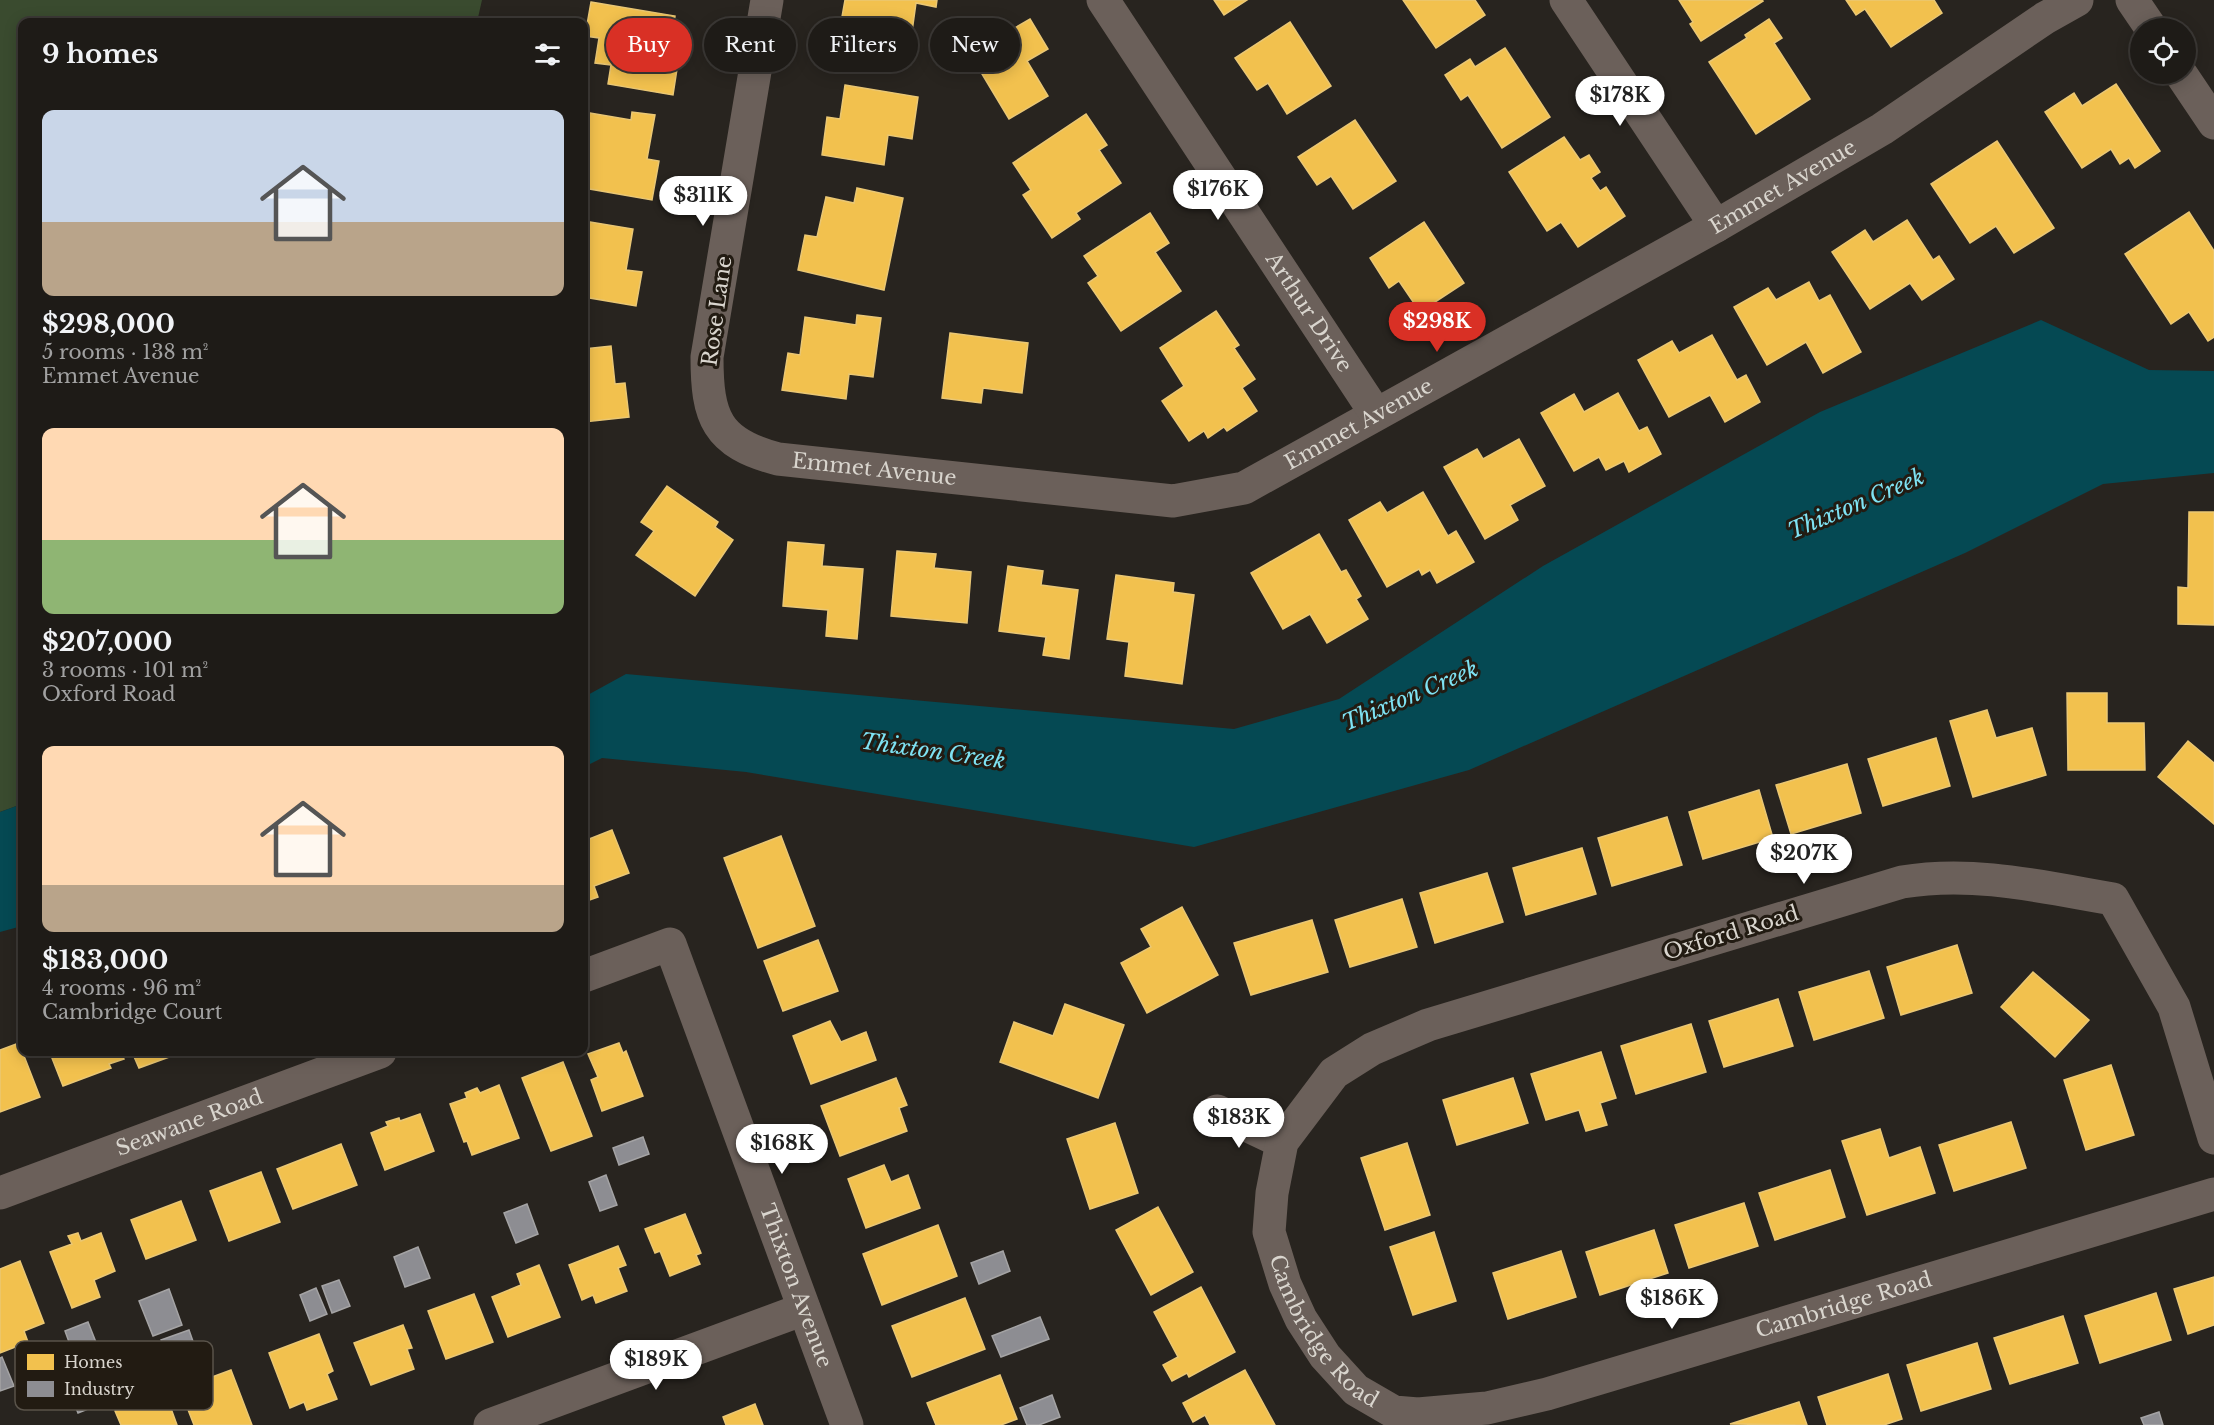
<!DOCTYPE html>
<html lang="en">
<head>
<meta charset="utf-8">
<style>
	:root { --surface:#1e1b17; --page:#2b2824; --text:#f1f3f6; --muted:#a1a1a1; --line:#3c3936; --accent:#d93025 }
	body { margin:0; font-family:"Libre Baskerville",serif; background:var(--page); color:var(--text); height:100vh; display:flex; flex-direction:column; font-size:22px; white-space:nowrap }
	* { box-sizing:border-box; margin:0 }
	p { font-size:20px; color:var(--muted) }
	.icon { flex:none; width:33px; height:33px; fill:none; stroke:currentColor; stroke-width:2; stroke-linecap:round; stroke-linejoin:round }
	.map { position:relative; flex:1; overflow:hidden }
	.drawer { position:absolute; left:18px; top:18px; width:570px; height:1038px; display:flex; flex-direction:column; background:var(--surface); border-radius:12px; box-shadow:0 3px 15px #0003,0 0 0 2px var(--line) }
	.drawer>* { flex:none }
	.top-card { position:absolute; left:606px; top:18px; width:570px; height:54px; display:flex; gap:12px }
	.buttons { position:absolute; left:2130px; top:18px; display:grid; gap:12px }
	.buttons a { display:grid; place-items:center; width:66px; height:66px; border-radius:50%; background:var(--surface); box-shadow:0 3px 15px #0003,0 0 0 2px var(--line); font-size:30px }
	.price { position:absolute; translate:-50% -51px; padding:0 14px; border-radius:21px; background:#fff; color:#222; font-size:20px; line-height:39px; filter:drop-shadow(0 2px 3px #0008) }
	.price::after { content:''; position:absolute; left:50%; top:36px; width:18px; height:14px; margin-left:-9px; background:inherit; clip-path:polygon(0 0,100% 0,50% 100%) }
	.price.current { background:var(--accent); color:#fff }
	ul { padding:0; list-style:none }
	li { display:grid; align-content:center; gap:12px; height:318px; padding:0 24px }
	li span { display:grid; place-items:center; height:186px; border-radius:12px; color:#555 }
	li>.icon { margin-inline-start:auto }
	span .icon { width:108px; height:108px; fill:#fffc; stroke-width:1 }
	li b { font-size:26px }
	h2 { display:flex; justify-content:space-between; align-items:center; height:72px; padding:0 24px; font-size:26px }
	.chip { padding:0 21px; border-radius:27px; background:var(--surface); box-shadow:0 3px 15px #0003,0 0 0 2px var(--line); font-size:21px; line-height:54px }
	.chip.current { background:var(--accent); color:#fff }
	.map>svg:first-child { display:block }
</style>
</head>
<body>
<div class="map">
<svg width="2214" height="1425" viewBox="0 0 2214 1425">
	<rect width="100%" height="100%" fill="#28241f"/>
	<path fill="#3a4b2f" d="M 0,0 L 482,0 L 477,22 L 22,22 L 22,804 L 0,812 Z"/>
	<g fill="#054953">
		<path d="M 2041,320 L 2149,370 L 2214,371 L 2214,473 L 2103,484 L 1965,553 L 1469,770 L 1194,847 L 746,772 L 602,758 L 584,767 L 584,697 L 626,674 L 1234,729 L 1339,699 L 1543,566 L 1820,412 Z"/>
		<path d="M 22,804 L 22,926 L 0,932 L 0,812 Z"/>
	</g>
	<g fill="#f2c14e" stroke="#eac774" stroke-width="1.5">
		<path d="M 845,0 L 937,0 L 936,7 L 916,3 L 911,39 L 840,28 Z"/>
		<path d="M 1214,0 L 1247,0 L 1224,15 Z"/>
		<path d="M 1403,0 L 1475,0 L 1485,15 L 1436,48 Z"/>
		<path d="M 1679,0 L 1762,0 L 1763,1 L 1701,41 L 1690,24 L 1693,22 Z"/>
		<path d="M 1846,0 L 1934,0 L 1942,13 L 1891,47 L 1865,9 L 1856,15 Z"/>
		<path d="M 591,2 L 675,16 L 669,54 L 679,56 L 673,95 L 608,84 L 611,65 L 595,63 L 599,38 L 585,36 Z"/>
		<path d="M 1030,19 L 1048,49 L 1027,61 L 1048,96 L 1009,119 L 970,54 Z"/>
		<path d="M 1769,19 L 1782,38 L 1774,43 L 1810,99 L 1756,134 L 1709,62 L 1747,38 L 1745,35 Z"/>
		<path d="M 1290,22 L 1331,86 L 1287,114 L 1268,83 L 1257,90 L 1235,58 Z"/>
		<path d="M 1505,48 L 1550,117 L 1502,148 L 1468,95 L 1461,100 L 1445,75 L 1470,59 L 1475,67 Z"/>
		<path d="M 2116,84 L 2160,151 L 2135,168 L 2129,158 L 2120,164 L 2111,149 L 2082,168 L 2045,112 L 2074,93 L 2082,106 Z"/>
		<path d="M 845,85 L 918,97 L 912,139 L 888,135 L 884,165 L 822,155 L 827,117 L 840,119 Z"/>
		<path d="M 584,112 L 631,120 L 632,112 L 655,115 L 647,159 L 659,161 L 652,200 L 584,188 Z"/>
		<path d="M 1086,114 L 1107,145 L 1099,150 L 1121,183 L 1076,213 L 1080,219 L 1052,238 L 1023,195 L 1031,190 L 1013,163 Z"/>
		<path d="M 1355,120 L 1396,181 L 1353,209 L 1331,176 L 1317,185 L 1298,157 Z"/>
		<path d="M 1564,137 L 1580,160 L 1589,155 L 1600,172 L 1591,178 L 1600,191 L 1606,187 L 1625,216 L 1578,247 L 1561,222 L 1547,231 L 1509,172 Z"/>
		<path d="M 1997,141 L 2054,228 L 2014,253 L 1996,226 L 1970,243 L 1931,184 Z"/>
		<path d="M 857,188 L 903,198 L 884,290 L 798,270 L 805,235 L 817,237 L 826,197 L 854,203 Z"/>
		<path d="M 2189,212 L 2214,251 L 2214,337 L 2208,341 L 2189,312 L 2171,324 L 2125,254 Z"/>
		<path d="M 1150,213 L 1169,243 L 1155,252 L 1181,291 L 1121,331 L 1088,283 L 1098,276 L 1084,256 Z"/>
		<path d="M 1907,220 L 1933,260 L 1939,256 L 1954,279 L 1922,300 L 1910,283 L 1870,309 L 1832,252 L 1865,230 L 1873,242 Z"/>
		<path d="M 584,221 L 633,229 L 626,270 L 642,272 L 636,306 L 584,297 Z"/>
		<path d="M 1424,222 L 1464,283 L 1420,312 L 1399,281 L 1389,288 L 1370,258 Z"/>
		<path d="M 1809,282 L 1819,301 L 1830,295 L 1861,352 L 1823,373 L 1806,342 L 1767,365 L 1734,307 L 1768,288 L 1776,300 Z"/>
		<path d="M 1216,311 L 1239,345 L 1234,348 L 1255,379 L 1242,388 L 1257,411 L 1227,431 L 1224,427 L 1208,438 L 1204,431 L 1189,441 L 1162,401 L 1184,386 L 1160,348 Z"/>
		<path d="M 857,315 L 881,318 L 873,377 L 849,374 L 846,399 L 782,390 L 788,353 L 800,355 L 805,317 L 856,325 Z"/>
		<path d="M 950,333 L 1028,343 L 1022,393 L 983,388 L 981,403 L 942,398 Z"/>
		<path d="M 1712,335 L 1737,380 L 1746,375 L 1760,402 L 1725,422 L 1710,395 L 1669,417 L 1638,360 L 1672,341 L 1679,353 Z"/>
		<path d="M 611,346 L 615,384 L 625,383 L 629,417 L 584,422 L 584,349 Z"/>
		<path d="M 1618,393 L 1639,431 L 1647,427 L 1661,454 L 1629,472 L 1624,461 L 1606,470 L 1599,457 L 1574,471 L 1541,413 L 1574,394 L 1584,412 Z"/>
		<path d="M 1519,439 L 1545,486 L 1510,505 L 1518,520 L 1485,539 L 1444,467 L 1477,449 L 1483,459 Z"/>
		<path d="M 667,486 L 718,522 L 715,527 L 733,540 L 695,596 L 636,555 L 654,531 L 641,522 Z"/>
		<path d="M 1423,492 L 1448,536 L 1456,531 L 1474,562 L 1437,583 L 1430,570 L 1422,575 L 1419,569 L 1387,587 L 1349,520 L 1380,502 L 1387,513 Z"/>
		<path d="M 2189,512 L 2214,512 L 2214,625 L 2178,624 L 2178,587 L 2188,588 Z"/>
		<path d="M 1319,534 L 1341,572 L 1346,570 L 1361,596 L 1356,599 L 1368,619 L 1327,643 L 1310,614 L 1283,629 L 1251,573 Z"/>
		<path d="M 788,542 L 824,545 L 822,566 L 863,569 L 857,639 L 826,636 L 828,610 L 783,606 Z"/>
		<path d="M 897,551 L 936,554 L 934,568 L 971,572 L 967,623 L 891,616 Z"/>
		<path d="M 1008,566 L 1043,571 L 1041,585 L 1078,590 L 1069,659 L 1043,655 L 1046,637 L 999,631 Z"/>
		<path d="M 1116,575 L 1174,583 L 1173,592 L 1194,595 L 1182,684 L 1125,676 L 1129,642 L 1107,639 Z"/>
		<path d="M 2067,693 L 2107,693 L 2107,723 L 2144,723 L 2145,770 L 2068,770 Z"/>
		<path d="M 1987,710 L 1996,738 L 2032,728 L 2046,775 L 1973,797 L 1950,721 Z"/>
		<path d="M 1936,738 L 1950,786 L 1883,806 L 1868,759 Z"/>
		<path d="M 2188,741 L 2214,763 L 2214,824 L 2158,777 Z"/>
		<path d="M 1847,764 L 1861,813 L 1791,834 L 1776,785 Z"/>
		<path d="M 1759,790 L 1773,838 L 1703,859 L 1689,812 Z"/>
		<path d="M 1667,817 L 1682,865 L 1612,886 L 1598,838 Z"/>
		<path d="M 612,830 L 629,873 L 594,886 L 598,897 L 584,902 L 584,841 Z"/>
		<path d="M 781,836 L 815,926 L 758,948 L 724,858 Z"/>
		<path d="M 1582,848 L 1596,894 L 1526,915 L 1513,868 Z"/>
		<path d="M 1487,873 L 1503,922 L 1435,943 L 1420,893 Z"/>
		<path d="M 1402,899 L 1417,947 L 1350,967 L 1335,920 Z"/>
		<path d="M 1182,907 L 1218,975 L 1147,1013 L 1121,963 L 1151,947 L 1141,929 Z"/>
		<path d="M 1312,920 L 1328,972 L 1251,995 L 1234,943 Z"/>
		<path d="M 818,940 L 838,991 L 783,1011 L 764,961 Z"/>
		<path d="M 1957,945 L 1972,993 L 1901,1015 L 1887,967 Z"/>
		<path d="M 1869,971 L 1884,1018 L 1814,1040 L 1799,992 Z"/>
		<path d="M 2033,972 L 2089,1020 L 2055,1057 L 2001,1007 Z"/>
		<path d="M 1778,999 L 1793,1046 L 1724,1067 L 1709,1021 Z"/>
		<path d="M 1065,1004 L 1124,1025 L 1098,1098 L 1000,1062 L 1014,1022 L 1053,1036 Z"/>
		<path d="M 830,1021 L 841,1042 L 866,1032 L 876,1060 L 811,1084 L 793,1036 Z"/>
		<path d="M 1691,1024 L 1706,1072 L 1636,1094 L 1621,1046 Z"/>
		<path d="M 19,1043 L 40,1097 L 0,1112 L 0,1050 Z"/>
		<path d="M 619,1043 L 623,1053 L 626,1051 L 643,1096 L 602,1111 L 591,1080 L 598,1077 L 588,1054 Z"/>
		<path d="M 54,1052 L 121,1052 L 124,1059 L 109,1064 L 111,1068 L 63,1086 L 50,1053 Z"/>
		<path d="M 132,1052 L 183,1052 L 139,1068 Z"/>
		<path d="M 1601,1052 L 1616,1098 L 1600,1103 L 1607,1125 L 1586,1131 L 1579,1110 L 1546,1120 L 1531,1074 Z"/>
		<path d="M 563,1062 L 592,1136 L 551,1151 L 522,1078 Z"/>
		<path d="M 2111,1065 L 2134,1135 L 2086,1150 L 2064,1080 Z"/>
		<path d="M 896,1078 L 907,1105 L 899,1108 L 907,1131 L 840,1156 L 821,1106 Z"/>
		<path d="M 1513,1078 L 1528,1123 L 1457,1145 L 1443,1100 Z"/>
		<path d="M 499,1085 L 519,1138 L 472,1155 L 467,1141 L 464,1142 L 450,1104 L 467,1098 L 465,1093 L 477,1088 L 480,1093 Z"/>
		<path d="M 420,1114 L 434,1151 L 385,1170 L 371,1133 L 388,1126 L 386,1122 L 399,1118 L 400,1121 Z"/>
		<path d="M 2011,1122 L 2026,1168 L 1954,1191 L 1939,1145 Z"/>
		<path d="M 1115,1123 L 1138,1193 L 1090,1209 L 1067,1139 Z"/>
		<path d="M 1880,1129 L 1889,1158 L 1920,1147 L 1935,1193 L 1867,1215 L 1842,1141 Z"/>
		<path d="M 1407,1143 L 1430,1215 L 1385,1230 L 1361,1158 Z"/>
		<path d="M 341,1144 L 357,1185 L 293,1209 L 277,1169 Z"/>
		<path d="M 884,1165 L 891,1182 L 908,1175 L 920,1208 L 866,1228 L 848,1179 Z"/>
		<path d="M 1830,1170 L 1845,1217 L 1775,1240 L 1759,1193 Z"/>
		<path d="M 261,1172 L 280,1222 L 229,1241 L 210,1191 Z"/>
		<path d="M 181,1201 L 196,1240 L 146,1259 L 131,1220 Z"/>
		<path d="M 1744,1203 L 1758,1246 L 1689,1268 L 1675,1225 Z"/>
		<path d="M 1158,1207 L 1193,1272 L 1151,1295 L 1116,1230 Z"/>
		<path d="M 685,1214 L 701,1253 L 696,1255 L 700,1264 L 670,1276 L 660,1251 L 655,1253 L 645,1229 Z"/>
		<path d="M 938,1225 L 957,1276 L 882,1305 L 863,1254 Z"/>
		<path d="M 1654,1230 L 1668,1273 L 1600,1295 L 1586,1252 Z"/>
		<path d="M 1434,1232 L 1456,1301 L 1413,1315 L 1390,1247 Z"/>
		<path d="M 78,1233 L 81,1241 L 101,1233 L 115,1271 L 94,1280 L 100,1297 L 72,1308 L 50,1252 L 72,1244 L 68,1236 Z"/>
		<path d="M 618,1246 L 626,1265 L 618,1268 L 627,1291 L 596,1303 L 593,1295 L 582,1300 L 569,1265 Z"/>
		<path d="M 1561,1251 L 1576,1297 L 1508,1319 L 1493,1273 Z"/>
		<path d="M 20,1261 L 44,1323 L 24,1331 L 28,1342 L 0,1353 L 0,1269 Z"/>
		<path d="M 539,1265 L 560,1317 L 508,1337 L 492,1297 L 521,1285 L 517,1274 Z"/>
		<path d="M 2214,1277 L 2214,1325 L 2188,1334 L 2174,1289 Z"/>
		<path d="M 1201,1287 L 1235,1352 L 1189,1377 L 1187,1373 L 1172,1381 L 1163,1365 L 1178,1357 L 1154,1312 Z"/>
		<path d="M 2156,1293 L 2171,1340 L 2100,1363 L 2085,1316 Z"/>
		<path d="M 474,1294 L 493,1342 L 446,1359 L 428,1311 Z"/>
		<path d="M 965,1298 L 985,1349 L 912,1377 L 892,1326 Z"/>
		<path d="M 2063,1316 L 2078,1363 L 2010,1384 L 1994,1338 Z"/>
		<path d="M 403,1325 L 412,1348 L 407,1349 L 414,1369 L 371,1385 L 354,1343 Z"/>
		<path d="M 319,1334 L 333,1371 L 327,1374 L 337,1399 L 307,1410 L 304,1402 L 290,1408 L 269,1353 Z"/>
		<path d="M 1977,1343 L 1991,1389 L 1921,1411 L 1907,1365 Z"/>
		<path d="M 231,1370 L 252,1425 L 194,1425 L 185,1402 L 209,1393 L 204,1380 Z"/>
		<path d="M 1245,1370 L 1275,1425 L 1210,1425 L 1205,1415 L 1193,1422 L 1183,1403 Z"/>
		<path d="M 1888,1374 L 1902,1419 L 1884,1425 L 1827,1425 L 1818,1397 Z"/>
		<path d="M 1000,1375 L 1017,1419 L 1001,1425 L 936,1425 L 927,1403 Z"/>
		<path d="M 165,1392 L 177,1425 L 121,1425 L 115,1411 Z"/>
		<path d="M 1799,1402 L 1807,1425 L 1730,1424 Z"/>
		<path d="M 755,1404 L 763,1425 L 726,1425 L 723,1417 Z"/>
	</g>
	<g fill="#8d8d92" stroke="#a4a3a4" stroke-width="1.5">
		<path d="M 643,1137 L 649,1154 L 619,1165 L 613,1148 Z"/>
		<path d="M 606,1175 L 617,1205 L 600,1211 L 589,1182 Z"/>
		<path d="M 527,1204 L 538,1234 L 516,1243 L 504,1213 Z"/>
		<path d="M 418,1247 L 430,1278 L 405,1287 L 394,1257 Z"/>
		<path d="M 1003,1251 L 1010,1271 L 979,1284 L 971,1263 Z"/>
		<path d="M 339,1280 L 350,1306 L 332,1313 L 322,1286 Z"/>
		<path d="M 316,1288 L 327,1314 L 310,1321 L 300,1295 Z"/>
		<path d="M 169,1289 L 182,1325 L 153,1336 L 139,1301 Z"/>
		<path d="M 1040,1317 L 1049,1339 L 1001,1357 L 992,1336 Z"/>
		<path d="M 88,1322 L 101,1355 L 77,1364 L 65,1331 Z"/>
		<path d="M 189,1330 L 195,1347 L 168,1357 L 161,1340 Z"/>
		<path d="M 2,1357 L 14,1386 L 0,1391 L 0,1358 Z"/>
		<path d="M 89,1369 L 103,1403 L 78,1413 L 64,1378 Z"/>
		<path d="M 1052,1395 L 1060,1417 L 1039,1425 L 1027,1425 L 1020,1408 Z"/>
		<path d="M 2159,1412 L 2163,1425 L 2144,1425 L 2141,1418 Z"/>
	</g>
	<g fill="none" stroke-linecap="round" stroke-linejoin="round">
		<g stroke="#6b605a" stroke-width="33">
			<path id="s1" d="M 767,0 L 707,357 C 707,417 716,443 778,459 L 1173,501 L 1244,488 L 1716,226 L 1882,129 L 2045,18 L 2077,0"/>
			<path id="s2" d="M 1103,0 L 1376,414"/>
			<path d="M 1566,0 L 1716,226"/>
			<path d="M 2132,0 L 2151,28"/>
			<path d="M 2181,74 L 2214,123"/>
			<path id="s3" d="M 584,976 L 670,944 L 847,1425"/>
			<path d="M 1217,1111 L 1282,1142"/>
			<path id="s4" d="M 2214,1138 L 2174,1007 L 2113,899 C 2043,887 1974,870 1902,882 L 1428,1025 L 1372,1049 L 1334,1073 L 1282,1142 L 1272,1193 L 1269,1232 L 1285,1284 L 1301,1319 L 1325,1356 L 1356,1390 L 1394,1412 L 1418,1414 L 1487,1408 L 1547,1394 L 2214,1194"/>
			<path id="s5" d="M 0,1193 L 380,1052"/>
			<path d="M 490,1425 L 804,1309"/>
		</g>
	</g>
	<g text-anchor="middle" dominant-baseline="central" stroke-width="6" stroke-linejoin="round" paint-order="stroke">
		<g font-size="21" fill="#d9d5ce" stroke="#221b12">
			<text stroke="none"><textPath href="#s1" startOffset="1588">Emmet Avenue</textPath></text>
			<text transform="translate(717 311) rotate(-82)">Rose Lane</text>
			<text stroke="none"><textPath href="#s2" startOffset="374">Arthur Drive</textPath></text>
			<text stroke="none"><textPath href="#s1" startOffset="1102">Emmet Avenue</textPath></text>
			<text stroke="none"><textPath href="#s1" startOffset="598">Emmet Avenue</textPath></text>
			<text transform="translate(1731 933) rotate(-17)">Oxford Road</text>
			<text stroke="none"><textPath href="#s5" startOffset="202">Seawane Road</textPath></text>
			<text stroke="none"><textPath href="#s3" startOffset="456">Thixton Avenue</textPath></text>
			<text stroke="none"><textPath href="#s4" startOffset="1944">Cambridge Road</textPath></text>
			<text stroke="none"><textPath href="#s4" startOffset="1368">Cambridge Road</textPath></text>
		</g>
		<g font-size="22" font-style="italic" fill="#7ee2f3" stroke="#221b12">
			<text transform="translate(1856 504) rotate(-23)">Thixton Creek</text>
			<text transform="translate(1410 696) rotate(-23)">Thixton Creek</text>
			<text transform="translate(933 751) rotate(8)">Thixton Creek</text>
		</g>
	</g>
	<rect x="15" y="1341" width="198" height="69" rx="9" fill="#221b12" stroke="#59534a" stroke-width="1.5"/>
	<rect x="27" y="1354" width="27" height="16" fill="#f2c14e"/>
	<rect x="27" y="1381" width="27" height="16" fill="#8d8d92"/>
	<g font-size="16" fill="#d9d5ce">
		<text x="64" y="1368">Homes</text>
		<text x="64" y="1395">Industry</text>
	</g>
</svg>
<div class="buttons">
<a><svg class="icon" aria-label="locate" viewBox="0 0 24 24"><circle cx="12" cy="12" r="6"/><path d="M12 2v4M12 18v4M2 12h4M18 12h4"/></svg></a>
</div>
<b class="price" style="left:1620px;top:127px">$178K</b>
<b class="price" style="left:1218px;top:221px">$176K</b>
<b class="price" style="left:703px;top:227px">$311K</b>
<b class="price current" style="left:1437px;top:353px">$298K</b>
<b class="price" style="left:1804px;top:885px">$207K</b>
<b class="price" style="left:1239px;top:1149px">$183K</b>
<b class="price" style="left:782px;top:1175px">$168K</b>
<b class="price" style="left:1672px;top:1330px">$186K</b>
<b class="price" style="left:656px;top:1391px">$189K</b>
<div class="top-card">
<a class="chip current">Buy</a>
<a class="chip">Rent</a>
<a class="chip">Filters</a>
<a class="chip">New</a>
</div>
<section class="drawer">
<h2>9 homes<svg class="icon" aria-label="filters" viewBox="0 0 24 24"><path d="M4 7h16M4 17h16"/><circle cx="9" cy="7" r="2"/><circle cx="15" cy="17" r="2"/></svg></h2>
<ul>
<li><span style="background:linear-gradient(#c9d6e8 60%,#b9a48a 0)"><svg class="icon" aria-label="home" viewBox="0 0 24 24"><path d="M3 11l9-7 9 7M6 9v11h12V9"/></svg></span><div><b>$298,000</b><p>5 rooms · 138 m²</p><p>Emmet Avenue</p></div></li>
<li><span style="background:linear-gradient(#ffd9b3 60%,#8fb573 0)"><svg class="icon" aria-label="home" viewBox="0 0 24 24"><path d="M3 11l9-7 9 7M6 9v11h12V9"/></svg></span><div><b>$207,000</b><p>3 rooms · 101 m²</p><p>Oxford Road</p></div></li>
<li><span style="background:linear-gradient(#ffd9b3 75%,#b9a48a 0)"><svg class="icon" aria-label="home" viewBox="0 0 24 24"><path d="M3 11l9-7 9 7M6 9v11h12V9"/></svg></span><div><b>$183,000</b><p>4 rooms · 96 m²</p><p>Cambridge Court</p></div></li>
</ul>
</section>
</div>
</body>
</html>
